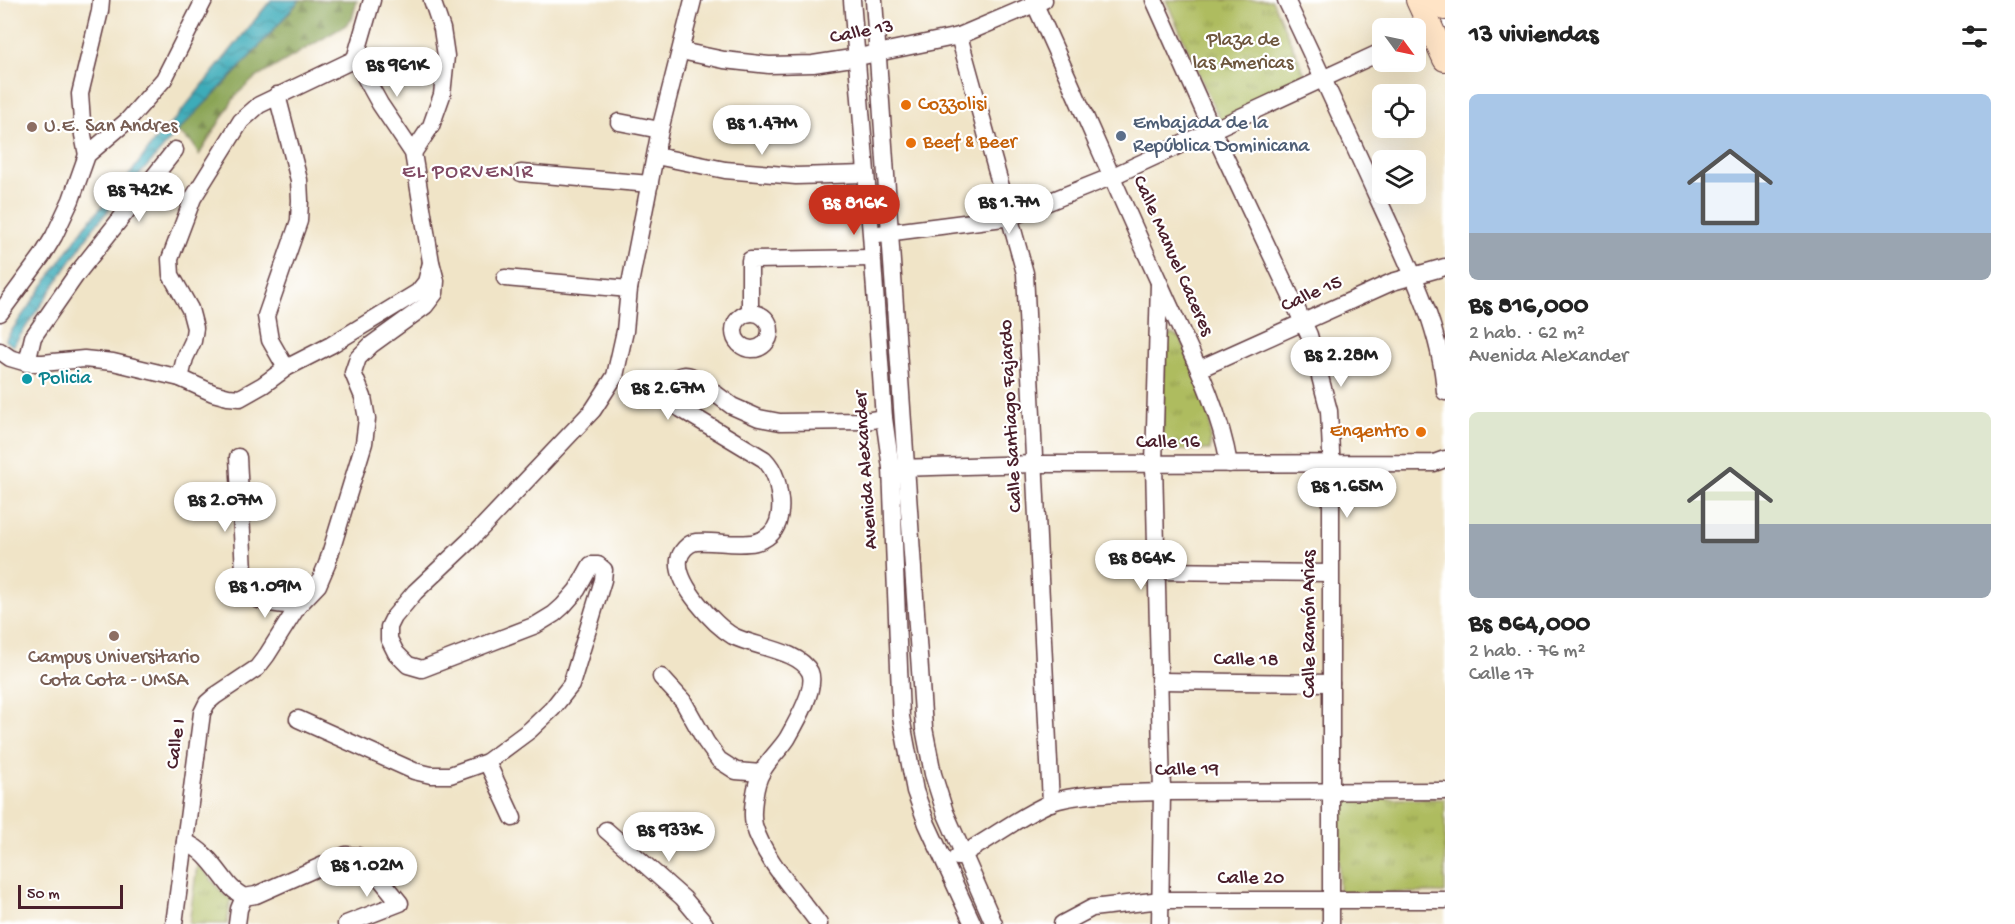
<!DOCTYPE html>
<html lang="es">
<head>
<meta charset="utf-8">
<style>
	:root { --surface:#fff; --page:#f6f6f6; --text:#222; --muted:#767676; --accent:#c8321e }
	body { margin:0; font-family:"Gochi Hand",sans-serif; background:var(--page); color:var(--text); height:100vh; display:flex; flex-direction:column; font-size:22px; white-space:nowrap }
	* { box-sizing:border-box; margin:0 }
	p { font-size:20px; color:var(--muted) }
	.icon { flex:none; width:33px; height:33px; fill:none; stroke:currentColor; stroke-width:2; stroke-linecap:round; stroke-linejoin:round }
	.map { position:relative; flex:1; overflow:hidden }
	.panel { display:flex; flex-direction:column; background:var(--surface); width:570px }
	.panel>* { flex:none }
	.needle { width:39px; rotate:123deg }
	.controls { position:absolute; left:1372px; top:18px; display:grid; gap:12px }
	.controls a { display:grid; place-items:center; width:54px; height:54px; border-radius:9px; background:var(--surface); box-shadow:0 6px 24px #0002; font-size:30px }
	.scale { position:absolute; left:18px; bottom:15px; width:105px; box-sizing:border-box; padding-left:6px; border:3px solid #4a1f2b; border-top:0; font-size:16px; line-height:21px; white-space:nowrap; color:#4a1f2b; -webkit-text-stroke:4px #fff; paint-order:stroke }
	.price { position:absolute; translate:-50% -51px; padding:0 14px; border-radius:21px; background:#fff; color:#222; font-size:20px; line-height:39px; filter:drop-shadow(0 2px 3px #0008) }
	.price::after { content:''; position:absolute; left:50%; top:36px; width:18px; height:14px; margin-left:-9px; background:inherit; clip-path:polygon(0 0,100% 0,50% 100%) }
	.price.on { background:var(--accent); color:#fff }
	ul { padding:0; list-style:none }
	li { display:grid; align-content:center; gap:12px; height:318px; padding:0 24px }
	li span { display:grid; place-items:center; height:186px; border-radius:9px; color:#555 }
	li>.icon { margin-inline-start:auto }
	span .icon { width:108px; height:108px; fill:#fffc; stroke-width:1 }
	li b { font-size:26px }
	h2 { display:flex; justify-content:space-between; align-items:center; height:72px; padding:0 24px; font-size:26px }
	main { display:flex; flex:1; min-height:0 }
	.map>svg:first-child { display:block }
</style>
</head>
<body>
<main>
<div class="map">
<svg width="1445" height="924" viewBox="0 0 1445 924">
	<defs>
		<pattern id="forest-firs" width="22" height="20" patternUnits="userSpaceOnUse" patternTransform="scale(1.5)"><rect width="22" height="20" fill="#8aa455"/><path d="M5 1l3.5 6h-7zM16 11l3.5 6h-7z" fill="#738547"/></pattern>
		<pattern id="park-tufts" width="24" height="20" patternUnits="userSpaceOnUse" patternTransform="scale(1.5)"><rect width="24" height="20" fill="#aebc5e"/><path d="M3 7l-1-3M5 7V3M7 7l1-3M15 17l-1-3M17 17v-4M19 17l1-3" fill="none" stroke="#90984e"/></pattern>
		<pattern id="water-waves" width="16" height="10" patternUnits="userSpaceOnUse" patternTransform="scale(1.5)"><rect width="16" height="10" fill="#3dacb9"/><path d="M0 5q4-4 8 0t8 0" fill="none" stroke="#358b97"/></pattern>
	</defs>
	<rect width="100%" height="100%" fill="#fff"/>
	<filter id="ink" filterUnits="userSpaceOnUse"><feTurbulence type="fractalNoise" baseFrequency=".0167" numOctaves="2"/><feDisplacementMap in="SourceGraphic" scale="12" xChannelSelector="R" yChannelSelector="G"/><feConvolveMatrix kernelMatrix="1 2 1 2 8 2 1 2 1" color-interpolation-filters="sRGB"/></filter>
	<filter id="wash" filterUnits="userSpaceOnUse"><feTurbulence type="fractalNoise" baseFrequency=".008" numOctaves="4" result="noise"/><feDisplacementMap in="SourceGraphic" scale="24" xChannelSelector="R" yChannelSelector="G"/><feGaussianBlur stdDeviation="1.35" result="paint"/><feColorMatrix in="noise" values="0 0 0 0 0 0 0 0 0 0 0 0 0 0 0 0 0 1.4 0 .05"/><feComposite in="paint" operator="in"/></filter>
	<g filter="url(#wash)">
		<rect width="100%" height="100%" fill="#f0e4c7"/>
		<path fill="url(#forest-firs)" stroke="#6a6240" stroke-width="1.5" d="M 300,0 L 357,0 L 352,19 L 346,25 L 254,79 L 236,95 L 199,155 L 193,144 L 177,132 L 236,72 Z"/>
		<g fill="url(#park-tufts)" stroke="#7c6e44" stroke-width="1.5">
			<path d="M 1166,0 L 1272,0 L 1308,81 L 1220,121 Z"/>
			<path d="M 1172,334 L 1181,339 L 1210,410 L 1210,450 L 1168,450 L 1162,444 L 1164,339 Z"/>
			<path d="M 1345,799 L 1445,799 L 1445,893 L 1340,892 L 1339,888 L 1339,806 L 1340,801 Z"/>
			<path d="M 197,866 L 200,866 L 224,895 L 231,898 L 227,924 L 189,924 Z"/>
		</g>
		<path fill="url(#water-waves)" stroke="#446672" stroke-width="1.5" d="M 271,0 L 300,0 L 236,72 L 177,132 L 94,227 L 13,346 L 5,340 L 85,226 L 131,173 L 155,140 L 177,117 Z"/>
	</g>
	<g filter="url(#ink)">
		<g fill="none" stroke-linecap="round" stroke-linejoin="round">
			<defs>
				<g id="street">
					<path d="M 852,0 L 871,234 L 884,418 L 891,468 L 901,717 L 915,791 L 927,824 L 973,924"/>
					<path d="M 874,0 L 924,728 L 933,774 L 945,812 L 994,924"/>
					<path d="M 1033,0 C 1076,94 1116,188 1159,282 C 1185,342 1218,399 1229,464"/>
					<path d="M 1154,0 L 1212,129 L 1309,335 L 1329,411 L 1331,452 L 1331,924"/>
					<path d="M 1286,0 C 1318,67 1349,135 1380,203 C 1407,262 1441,326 1445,392"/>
					<path d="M 959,36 L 1025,273 L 1051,803"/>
					<path d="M 681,51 L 724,60 L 769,65 L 813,64 L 858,57 L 959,36 L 1044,0"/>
					<path d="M 277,95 L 299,180 L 300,200 L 299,221 L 266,316 L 270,340 L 286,368"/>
					<path d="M 619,122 L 660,130"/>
					<path d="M 413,153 L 431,126 L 442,95 L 446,56 L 442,29 L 432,0"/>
					<path d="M 87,155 L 83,135 L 80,94 L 100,11 L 101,0"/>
					<path d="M 656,156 L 725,170 L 796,176 L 866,174"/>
					<path d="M 521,173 L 650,184"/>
					<path d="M 878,234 L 1011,217 L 1113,176 L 1383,51"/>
					<path d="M 505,278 L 629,289"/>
					<path d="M 1159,283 L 1154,464 L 1162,792 L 1160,924"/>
					<path d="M 0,313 L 42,256 L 54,236 L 71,200 L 87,155 L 127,121 L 164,79 L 204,0"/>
					<path d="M 750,313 L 750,260 L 872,258"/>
					<circle cx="752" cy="331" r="18"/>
					<path d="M 0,351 L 10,358 L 27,363 L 43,363 L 84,359 L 113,362 L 180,378 L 213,393 L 228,397 L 240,398 L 263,385 L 286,368 L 331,345 L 418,292 L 426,282 L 431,263"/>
					<path d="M 27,363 L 33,337 L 76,275 L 175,150"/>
					<path d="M 1199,369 L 1392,282 L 1445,267"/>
					<circle cx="685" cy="389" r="14"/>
					<path d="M 180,378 L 185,358 L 193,341 L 195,328 L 190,309 L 171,275 L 170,259 L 193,198 L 241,121 L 259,105 L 355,59"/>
					<path d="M 694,378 L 732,406 L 759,418 L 780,422 L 865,421 L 884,418"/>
					<path d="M 673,395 L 677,406 L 681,409 L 764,459 C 776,471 778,484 780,500 C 781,508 780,515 778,522 C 766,556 723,539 696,542 C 688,543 680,552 679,560 C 676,584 714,625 733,636 C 754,647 799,650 810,672 C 817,688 795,725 787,739 C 779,751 768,760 762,772 C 755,783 751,812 754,825 C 763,858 799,896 819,924"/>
					<path d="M 238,457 L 245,590 C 256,605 281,604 298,606"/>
					<path d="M 898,468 L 1035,464 L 1434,463 L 1445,459"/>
					<path d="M 1157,571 L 1330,573"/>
					<path d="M 661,677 L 683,701 L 706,742 L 719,760 L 736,771 L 761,773"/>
					<path d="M 1160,681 L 1331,683"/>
					<path d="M 298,719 L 414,771 L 431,775 L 450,775 L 487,762 L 530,730 L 552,709 L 571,685 L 603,580 L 604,570 L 598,565 L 591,565 L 577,590 L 563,606 L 554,614 L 536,625 L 422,669 L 408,665 L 396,653 L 389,639 L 389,627 L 394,617 L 415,592 L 469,541 L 593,410 L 615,376 L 625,331 L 629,289 L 660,130 L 693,0"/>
					<path d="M 487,762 L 513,818"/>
					<path d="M 606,830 L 683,898 L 705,924"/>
					<path d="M 185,842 C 205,850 216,869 229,885 C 233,890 239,894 244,897"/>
					<path d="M 957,857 C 989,841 1017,817 1050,803 C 1076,792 1132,793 1162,792 L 1445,791"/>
					<path d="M 174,924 L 202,713 L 207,703 L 215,696 L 257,668 L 267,655 L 298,606 L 318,585 L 327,564 L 364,443 L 367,419 L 363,397 L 353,373 L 358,358 L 371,345 L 425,306 L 435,293 L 436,281 L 431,262 L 413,153 L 380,104 L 355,59 L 372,0"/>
					<path d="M 237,924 L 239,909 L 244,897 L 256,895 L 346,855 L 358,856 L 366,861 L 400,903 L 346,924"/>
					<path d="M 1062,924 L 1092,908 L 1161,900 L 1445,900"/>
				</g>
				<g id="secondary">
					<path d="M 1418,0 L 1445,59"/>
					<path d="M 1441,0 L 1445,8"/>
				</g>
			</defs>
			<use href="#street" stroke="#633d42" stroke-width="19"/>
			<use href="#secondary" stroke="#633d42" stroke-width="26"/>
			<use href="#street" stroke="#fff" stroke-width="16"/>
			<use href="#secondary" stroke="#ffe4c6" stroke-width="24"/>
		</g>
	</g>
	<g fill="#e8710a" stroke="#fff" stroke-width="2">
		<circle cx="906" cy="105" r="6"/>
		<circle cx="911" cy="143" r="6"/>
		<circle cx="1421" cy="432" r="6"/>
	</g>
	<g fill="#8d6e63" stroke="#fff" stroke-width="2">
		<circle cx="32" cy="127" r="6"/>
		<circle cx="114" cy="636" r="6"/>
	</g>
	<circle fill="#5c6f8a" stroke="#fff" stroke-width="2" cx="1121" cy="136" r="6"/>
	<circle fill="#0f9aa8" stroke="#fff" stroke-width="2" cx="27" cy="379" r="6"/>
	<g text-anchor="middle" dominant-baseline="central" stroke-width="4.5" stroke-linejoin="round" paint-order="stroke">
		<g font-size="20" fill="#4a1f2b" stroke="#fff">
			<text transform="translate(862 33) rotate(-11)">Calle 13</text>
			<text transform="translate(1172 256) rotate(66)">Calle Manuel Caceres</text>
			<text transform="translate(1312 295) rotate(-24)">Calle 15</text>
			<text transform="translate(1012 416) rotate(-93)">Calle Santiago Fajardo</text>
			<text x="1168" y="443">Calle 16</text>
			<text transform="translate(867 470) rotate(-94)">Avenida Alexander</text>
			<text transform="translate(1310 624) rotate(-90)">Calle Ramón Arias</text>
			<text transform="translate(1246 661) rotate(1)">Calle 18</text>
			<text transform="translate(177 744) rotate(-82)">Calle I</text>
			<text transform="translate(1187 771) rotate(-1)">Calle 19</text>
			<text x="1251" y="879">Calle 20</text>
		</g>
		<g font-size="20" fill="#6d563d" stroke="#fff">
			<text x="1243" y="41">Plaza de<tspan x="1243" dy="23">las Americas</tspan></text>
		</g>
		<g font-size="20" fill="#c56008" stroke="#fff" text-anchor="start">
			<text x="918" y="105">Cozzolisi</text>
			<text x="923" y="143">Beef &amp; Beer</text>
			<text x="1409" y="432" text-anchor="end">Enqentro</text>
		</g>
		<g font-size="20" fill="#4e5e75" stroke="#fff" text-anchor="start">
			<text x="1133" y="124">Embajada de la<tspan x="1133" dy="23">República Dominicana</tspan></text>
		</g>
		<g font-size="20" fill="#785e54" stroke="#fff" text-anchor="start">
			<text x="44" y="127">U.E. San Andres</text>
			<text x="114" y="658" text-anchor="middle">Campus Universitario<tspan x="114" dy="23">Cota Cota - UMSA</tspan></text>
		</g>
		<g font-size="20" fill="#0d838f" stroke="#fff" text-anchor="start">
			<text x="39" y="379">Policia</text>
		</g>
		<g font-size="21" letter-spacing="1.5" fill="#804a63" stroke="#fff">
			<text x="468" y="173">EL PORVENIR</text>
		</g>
	</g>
</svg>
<div class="controls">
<a><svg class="needle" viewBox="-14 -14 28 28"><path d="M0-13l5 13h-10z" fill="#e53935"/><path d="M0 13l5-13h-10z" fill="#767676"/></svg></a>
<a><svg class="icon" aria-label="locate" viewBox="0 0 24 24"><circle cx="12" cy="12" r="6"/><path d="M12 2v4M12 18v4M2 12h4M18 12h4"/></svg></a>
<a><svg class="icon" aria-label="layers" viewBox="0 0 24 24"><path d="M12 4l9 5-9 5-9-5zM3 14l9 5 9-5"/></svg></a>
</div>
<div class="scale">50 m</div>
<b class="price" style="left:397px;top:98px">Bs 961K</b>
<b class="price" style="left:762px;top:156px">Bs 1.47M</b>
<b class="price" style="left:139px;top:223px">Bs 742K</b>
<b class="price" style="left:1009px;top:235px">Bs 1.7M</b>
<b class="price on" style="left:854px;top:236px">Bs 816K</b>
<b class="price" style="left:1341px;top:388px">Bs 2.28M</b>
<b class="price" style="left:668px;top:421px">Bs 2.67M</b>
<b class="price" style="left:1347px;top:519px">Bs 1.65M</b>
<b class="price" style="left:225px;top:533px">Bs 2.07M</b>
<b class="price" style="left:1141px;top:591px">Bs 864K</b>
<b class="price" style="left:265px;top:619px">Bs 1.09M</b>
<b class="price" style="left:669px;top:863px">Bs 933K</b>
<b class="price" style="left:367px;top:898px">Bs 1.02M</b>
</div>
<section class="panel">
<h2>13 viviendas<svg class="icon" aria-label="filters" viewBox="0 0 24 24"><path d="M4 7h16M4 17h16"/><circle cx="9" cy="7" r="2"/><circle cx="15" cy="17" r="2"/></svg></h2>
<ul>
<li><span style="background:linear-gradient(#a9c7e8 75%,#9aa5b1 0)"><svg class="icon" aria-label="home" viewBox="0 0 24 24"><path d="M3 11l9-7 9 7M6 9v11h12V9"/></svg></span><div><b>Bs 816,000</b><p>2 hab. · 62 m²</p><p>Avenida Alexander</p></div></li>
<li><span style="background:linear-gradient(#dfe7d0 60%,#9aa5b1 0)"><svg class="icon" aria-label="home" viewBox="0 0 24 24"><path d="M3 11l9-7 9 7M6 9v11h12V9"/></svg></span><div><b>Bs 864,000</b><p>2 hab. · 76 m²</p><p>Calle 17</p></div></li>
</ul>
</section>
</main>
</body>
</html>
